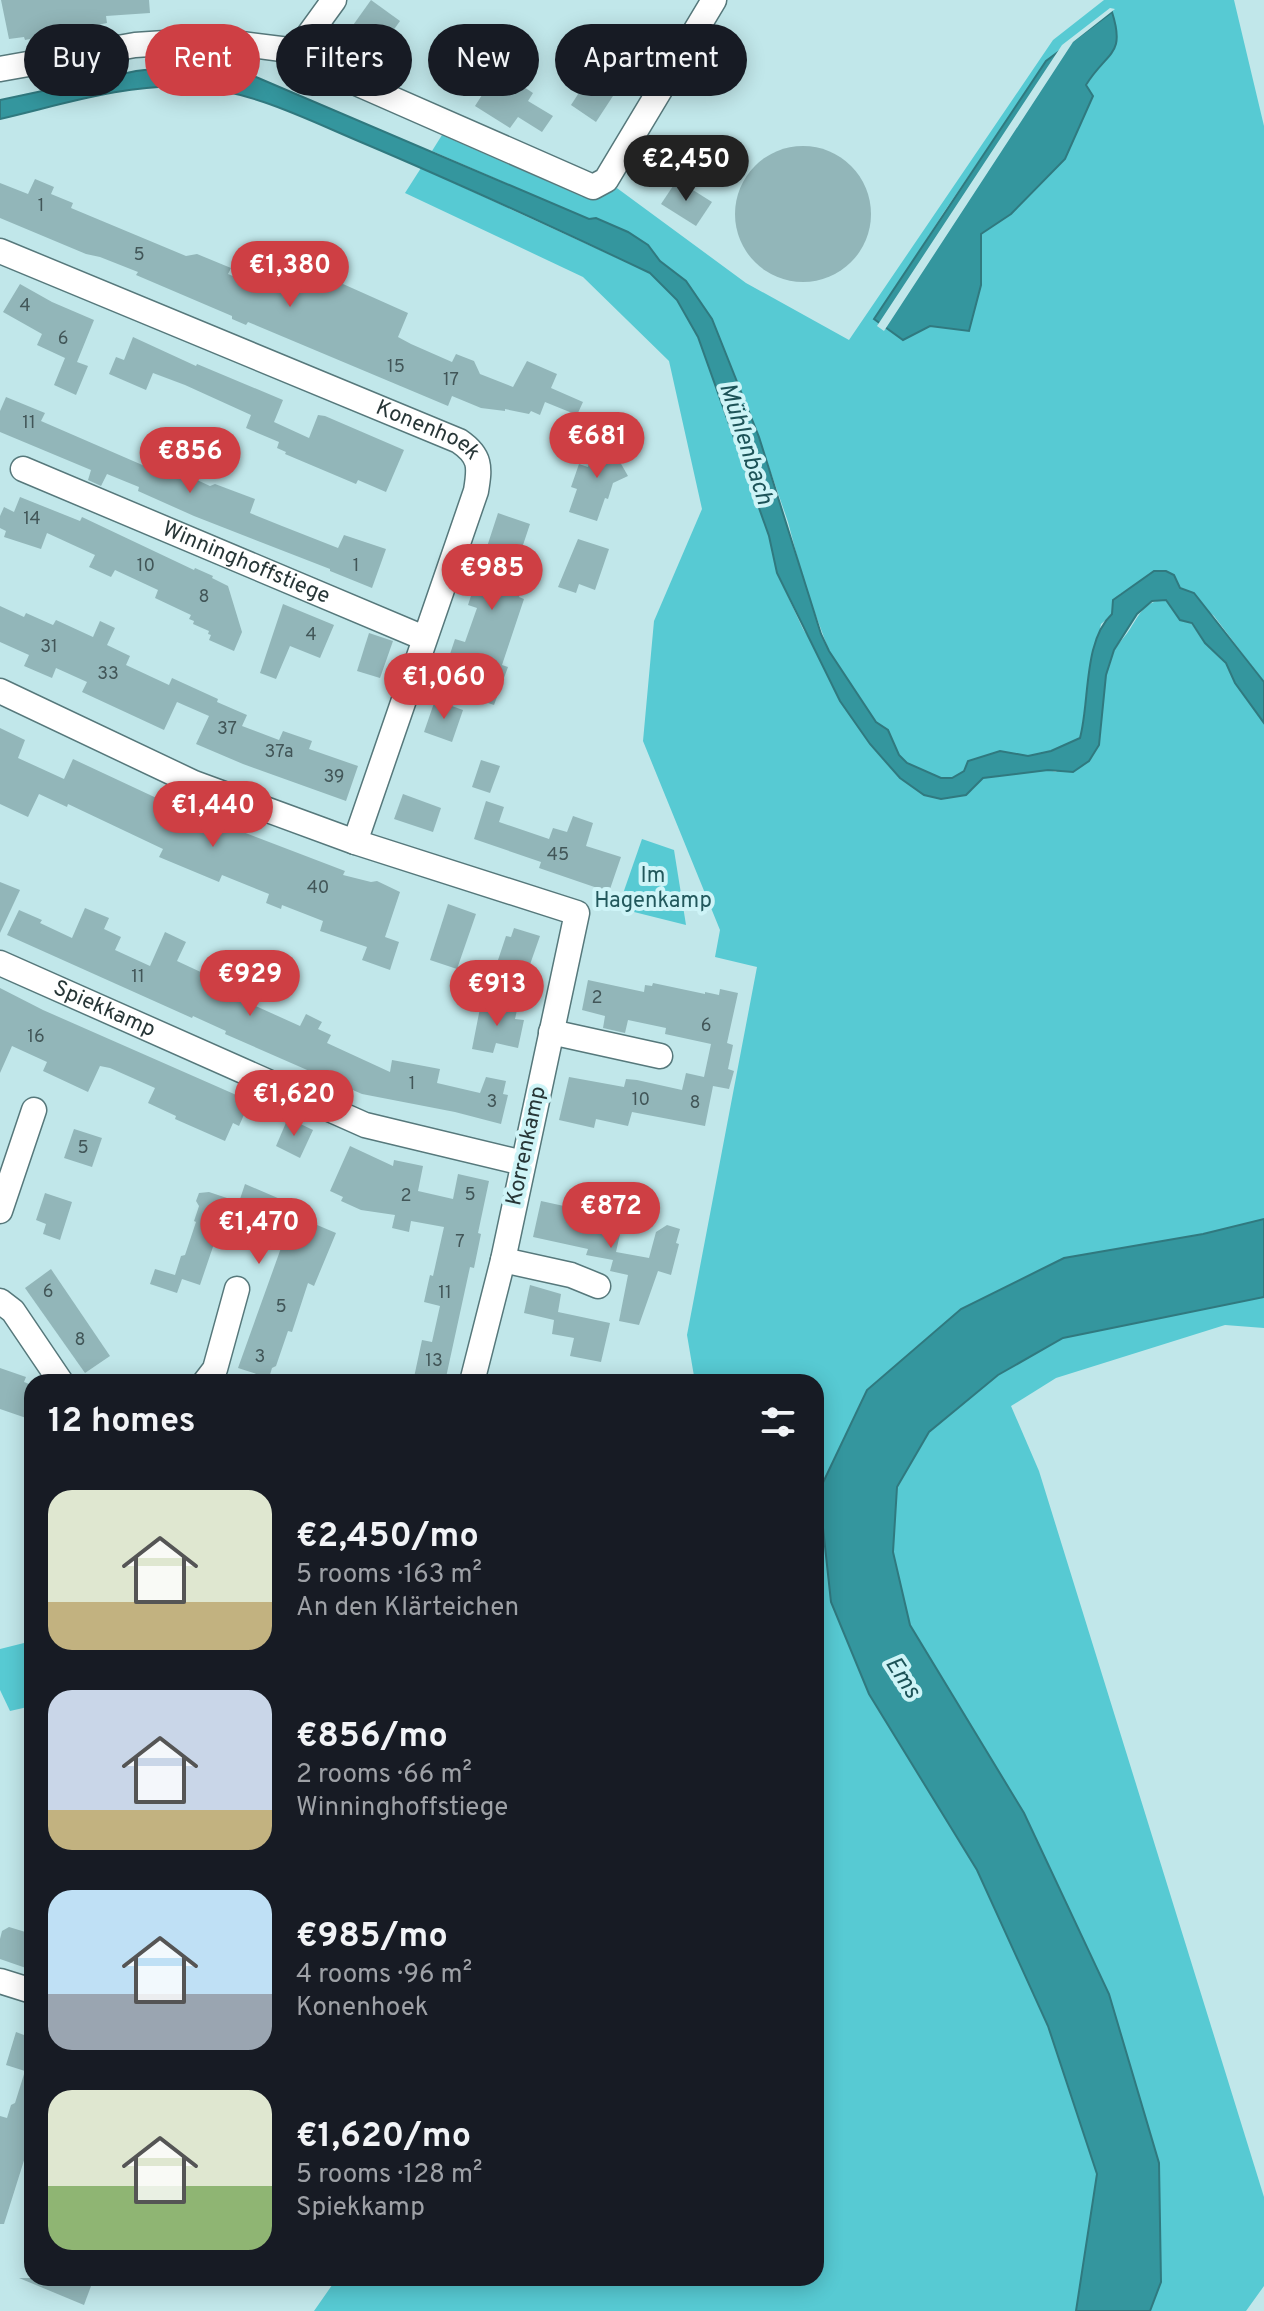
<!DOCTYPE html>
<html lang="en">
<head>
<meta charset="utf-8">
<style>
	:root { --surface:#171b24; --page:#20242c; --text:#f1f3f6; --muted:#9ea1a6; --accent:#ce3f44 }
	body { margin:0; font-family:Overpass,sans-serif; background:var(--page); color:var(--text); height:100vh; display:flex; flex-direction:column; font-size:30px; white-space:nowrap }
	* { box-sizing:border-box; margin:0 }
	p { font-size:26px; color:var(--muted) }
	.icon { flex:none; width:44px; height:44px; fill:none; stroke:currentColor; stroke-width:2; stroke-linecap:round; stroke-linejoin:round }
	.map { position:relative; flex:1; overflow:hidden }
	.drawer { position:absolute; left:24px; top:1374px; width:800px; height:912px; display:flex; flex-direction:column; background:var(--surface); border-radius:24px; box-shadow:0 4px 20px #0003 }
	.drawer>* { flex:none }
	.top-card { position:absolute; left:24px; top:24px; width:800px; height:72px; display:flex; gap:16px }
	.price { position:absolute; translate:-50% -68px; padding:0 18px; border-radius:28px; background:var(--accent); color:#fff; font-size:26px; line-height:52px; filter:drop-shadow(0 2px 4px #0008) }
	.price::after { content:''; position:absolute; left:50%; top:48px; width:24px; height:18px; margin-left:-12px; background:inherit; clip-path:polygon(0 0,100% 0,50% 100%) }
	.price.on { background:#222; color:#fff }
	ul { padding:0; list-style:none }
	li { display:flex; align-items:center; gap:24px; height:200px; padding:0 24px }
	li span { display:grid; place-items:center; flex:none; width:224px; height:160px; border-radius:24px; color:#555 }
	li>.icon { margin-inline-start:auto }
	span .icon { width:96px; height:96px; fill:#fffc; stroke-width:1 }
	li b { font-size:34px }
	h2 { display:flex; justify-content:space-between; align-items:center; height:96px; padding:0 24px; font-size:34px }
	.tag { padding:0 28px; border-radius:36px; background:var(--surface); box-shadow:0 4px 20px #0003; font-size:28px; line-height:72px }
	.tag.on { background:var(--accent); color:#fff }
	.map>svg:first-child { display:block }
</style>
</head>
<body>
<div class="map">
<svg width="1264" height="2311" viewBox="0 0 1264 2311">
	<rect width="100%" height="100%" fill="#c1e7ea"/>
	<g fill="#57cad3" fill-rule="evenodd">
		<path d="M 1104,0 L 1234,0 L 1264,126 L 1264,682 L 1214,616 L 1180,588 L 1154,571 L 1139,584 L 1120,594 L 1113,614 L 1101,624 L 1086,695 L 1081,738 L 1051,751 L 1028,756 L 1000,751 L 969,761 L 965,771 L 952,778 L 941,778 L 925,772 L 907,763 L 899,755 L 888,730 L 876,722 L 829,651 L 805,586 L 788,522 L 759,438 L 686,281 L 660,261 L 648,245 L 597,218 L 589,219 L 432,151 L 442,135 L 583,197 L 593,187 L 606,180 L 746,283 L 849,340 L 1053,40 ZM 1112,12 L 1110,56 L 1097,68 L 1011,214 L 981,234 L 981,285 L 930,326 L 903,340 L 875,319 L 944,212 L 1046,62 Z"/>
		<path d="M 421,168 L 650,273 L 677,300 L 698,337 L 769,536 L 777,573 L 803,629 L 900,778 L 972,790 L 983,778 L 1048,770 L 1056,772 L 1101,735 C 1102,708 1101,674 1115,649 C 1119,642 1126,636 1130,629 C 1140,613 1146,600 1166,600 L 1180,620 L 1191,623 L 1205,643 L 1226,663 L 1235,683 L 1264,723 L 1264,1219 L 1203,1234 L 867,1390 L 869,1694 L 977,1870 L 1048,2026 L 1097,2174 L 1076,2311 L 314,2311 L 337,2278 L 816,2278 L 816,1382 L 695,1382 L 687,1335 L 757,967 L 715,957 L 720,930 L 643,741 L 654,621 L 702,509 L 669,361 L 583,277 L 405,193 Z"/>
		<path d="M 642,839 L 674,850 L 686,925 L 618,908 Z"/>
		<path d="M 1264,1297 L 1264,1328 L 1225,1325 L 1056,1378 L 1011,1406 L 1039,1471 L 1264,2197 L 1264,2286 L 1246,2311 L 1150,2311 L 1161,2281 L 1109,1994 L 1024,1813 L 910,1625 L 893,1552 L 897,1487 L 929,1432 L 998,1375 L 1063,1338 Z"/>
		<path d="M 32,1641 L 32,1706 L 10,1711 L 0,1690 L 0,1649 Z"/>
	</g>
	<g fill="#34969e" stroke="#30797f" stroke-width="2">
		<path d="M 1112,12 C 1126,56 1107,51 1086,85 L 1093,96 L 1065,159 L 1011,214 L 981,234 L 981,285 L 969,331 L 930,326 L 903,340 L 874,319 L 1046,61 Z"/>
		<path d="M 188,65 L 217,68 L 256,77 L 589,219 L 596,218 L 628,232 L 648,245 L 660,261 L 686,281 L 712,319 L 759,437 L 821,634 L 829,651 L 876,722 L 888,730 L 899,755 L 907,763 L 941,778 L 952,778 L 964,771 L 968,761 L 1000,751 L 1028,756 L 1051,751 L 1080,738 C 1090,701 1083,641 1112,614 L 1113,600 L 1154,571 L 1166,571 L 1174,575 L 1180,588 L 1194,593 L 1264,682 L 1264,723 L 1235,683 L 1226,663 L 1205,643 L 1192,623 L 1180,620 L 1166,600 L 1152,601 L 1137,614 L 1114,650 L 1106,675 L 1099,745 L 1089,761 L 1073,772 L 1048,770 L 983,778 L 966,795 L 941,799 L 924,795 L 900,778 L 870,744 L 840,701 L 777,573 L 769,536 L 698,337 L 677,300 L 650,273 C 555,228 460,184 363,143 C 308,120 251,90 191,87 C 127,83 61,105 0,119 L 0,100 L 136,71 Z"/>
		<circle cx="803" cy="214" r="41"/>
		<path d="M 1264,1219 L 1264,1297 L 1063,1338 L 998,1375 L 929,1432 L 897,1487 L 893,1552 L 910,1625 L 1024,1813 L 1109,1994 L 1159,2163 L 1161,2282 L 1150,2311 L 1076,2311 L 1097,2174 L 1048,2026 L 977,1870 L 869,1694 L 831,1602 L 819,1491 L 867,1390 L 961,1309 L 1064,1258 L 1203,1234 Z"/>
	</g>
	<path fill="#c1e7ea" d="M 1110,8 L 1115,9 L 1073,42 L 884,331 L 877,326 L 1062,45 Z"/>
	<g fill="#92b6b9">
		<path d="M 1,0 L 149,0 L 150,13 L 106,16 L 107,23 L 25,40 L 24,37 L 9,39 Z"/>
		<path d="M 371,0 L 400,21 L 375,56 L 346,35 Z"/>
		<path d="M 601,59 L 626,76 L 596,122 L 571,105 Z"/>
		<path d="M 498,70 L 533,93 L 528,101 L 553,116 L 542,132 L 518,117 L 510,128 L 475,106 Z"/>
		<circle cx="803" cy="214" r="68"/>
		<path d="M 35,179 L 54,187 L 51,194 L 73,203 L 71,208 L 186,256 L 197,254 L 231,268 L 228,274 L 259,287 L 266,271 L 312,290 L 324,262 L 348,272 L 343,284 L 408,313 L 398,337 L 411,344 L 452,362 L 456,354 L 474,361 L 480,374 L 513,387 L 527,361 L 557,374 L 551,388 L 583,402 L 577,415 L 545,402 L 540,415 L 531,411 L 529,414 L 505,409 L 505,411 L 481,408 L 452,396 L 448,406 L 248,322 L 246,325 L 232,319 L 232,316 L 136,275 L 138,272 L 100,257 L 86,254 L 0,218 L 0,183 L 28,194 Z"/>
		<path d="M 677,180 L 712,202 L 696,226 L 661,204 Z"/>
		<path d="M 20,284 L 52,302 L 94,320 L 77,362 L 88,366 L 76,395 L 54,385 L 65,358 L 37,345 L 42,334 L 3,312 Z"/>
		<path d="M 133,337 L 196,366 L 197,364 L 283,400 L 274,422 L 309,438 L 318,415 L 325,416 L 404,450 L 386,492 L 358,480 L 356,484 L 285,454 L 286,452 L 277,448 L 279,442 L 246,428 L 251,415 L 185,385 L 153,373 L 146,390 L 109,374 L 116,357 L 124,360 Z"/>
		<path d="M 6,397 L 45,413 L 41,421 L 147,467 L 154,450 L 186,463 L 182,473 L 210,486 L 215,484 L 255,499 L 250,513 L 282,526 L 338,548 L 344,535 L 386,549 L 372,588 L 330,571 L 330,569 L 194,516 L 138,491 L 139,487 L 107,474 L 101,486 L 88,480 L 91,470 L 0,432 L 0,411 Z"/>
		<path d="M 607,439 L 614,441 L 618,452 L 623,453 L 620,462 L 628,476 L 613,483 L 608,499 L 605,498 L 597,521 L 569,512 L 577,489 L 571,487 L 579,464 L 588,467 L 595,445 Z"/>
		<path d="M 20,497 L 80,521 L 82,517 L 194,570 L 195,568 L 213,576 L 212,578 L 228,586 L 242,632 L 234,651 L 209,640 L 211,635 L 208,634 L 209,631 L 193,624 L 194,621 L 189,619 L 191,615 L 155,598 L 158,590 L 115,570 L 111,577 L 89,567 L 95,555 L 47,533 L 41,549 L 4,537 L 6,531 L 0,528 L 0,516 L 4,507 L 14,512 Z"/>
		<path d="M 498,513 L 530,524 L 508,590 L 520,594 L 519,597 L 524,599 L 502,665 L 508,667 L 494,705 L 464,695 L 472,671 L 447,663 L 455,639 L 465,642 L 477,608 L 468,605 Z"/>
		<path d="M 578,539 L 609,549 L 595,590 L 579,584 L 576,593 L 558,587 Z"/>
		<path d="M 283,604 L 334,625 L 320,658 L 290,646 L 276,679 L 260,673 Z"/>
		<path d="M 0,606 L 24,617 L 26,613 L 53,625 L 56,620 L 93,637 L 100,621 L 115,628 L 107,645 L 130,656 L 126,665 L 169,685 L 172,678 L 218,699 L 217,702 L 247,715 L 242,726 L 279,740 L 283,731 L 312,741 L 309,749 L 358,766 L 346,801 L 243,764 L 196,744 L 209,716 L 177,702 L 164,730 L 82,692 L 87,682 L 56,668 L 52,678 L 24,666 L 29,655 L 0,642 Z"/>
		<path d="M 369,633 L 393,641 L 380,678 L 357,671 Z"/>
		<path d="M 435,700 L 463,710 L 452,742 L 424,732 Z"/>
		<path d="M 0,728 L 25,740 L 18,758 L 64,779 L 73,759 L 195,816 L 196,814 L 345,871 L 343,875 L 371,882 L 377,881 L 400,892 L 385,937 L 399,942 L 390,970 L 362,960 L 367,947 L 320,931 L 323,921 L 282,905 L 281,909 L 266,903 L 269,894 L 222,875 L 219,882 L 159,857 L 163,849 L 68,804 L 67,807 L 39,794 L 28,817 L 0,804 Z"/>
		<path d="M 481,760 L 500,766 L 490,793 L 472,787 Z"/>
		<path d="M 403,794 L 441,808 L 433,832 L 394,819 Z"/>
		<path d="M 486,801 L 504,807 L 499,822 L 549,839 L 553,828 L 567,832 L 573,816 L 593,823 L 586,846 L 621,857 L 609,892 L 539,868 L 541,862 L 474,839 Z"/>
		<path d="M 0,882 L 20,890 L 0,933 Z"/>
		<path d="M 448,904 L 476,914 L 457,969 L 430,960 Z"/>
		<path d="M 85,908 L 109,918 L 104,929 L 121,937 L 115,950 L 150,966 L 165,932 L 186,942 L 177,961 L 220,981 L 222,976 L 246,987 L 240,999 L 300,1026 L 306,1014 L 322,1022 L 318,1029 L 331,1035 L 327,1043 L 390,1072 L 392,1060 L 440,1069 L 437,1083 L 480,1093 L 486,1077 L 506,1081 L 503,1094 L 508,1095 L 501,1124 L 455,1112 L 362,1094 L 225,1034 L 226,1031 L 193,1016 L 192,1018 L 7,935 L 19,910 L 42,920 L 40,923 L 72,938 Z"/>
		<path d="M 514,928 L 540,936 L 527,973 L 497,963 L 506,936 L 511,937 Z"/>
		<path d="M 588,980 L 644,992 L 645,985 L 652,986 L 653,983 L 705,994 L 705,992 L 719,995 L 720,989 L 738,993 L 727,1043 L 733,1045 L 728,1069 L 734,1071 L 729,1089 L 713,1086 L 705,1126 L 632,1112 L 628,1126 L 596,1119 L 594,1128 L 559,1120 L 569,1077 L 624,1087 L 626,1079 L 637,1080 L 682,1090 L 686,1073 L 704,1077 L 711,1044 L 665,1034 L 666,1028 L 628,1020 L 625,1033 L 603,1028 L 605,1016 L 582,1010 Z"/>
		<path d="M 0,988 L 43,1010 L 250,1101 L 239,1126 L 233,1123 L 225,1141 L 175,1119 L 176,1116 L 148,1103 L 155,1088 L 110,1068 L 100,1066 L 88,1092 L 43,1071 L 47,1062 L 12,1046 L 0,1073 Z"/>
		<path d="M 481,1003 L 517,1010 L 515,1019 L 524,1020 L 518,1048 L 496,1043 L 493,1053 L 472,1049 Z"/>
		<path d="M 288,1118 L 313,1130 L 300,1158 L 276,1146 Z"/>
		<path d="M 74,1129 L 102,1138 L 92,1167 L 64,1158 Z"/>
		<path d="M 350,1146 L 393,1166 L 394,1160 L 423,1166 L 418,1191 L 453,1199 L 458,1174 L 489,1181 L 478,1233 L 481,1234 L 474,1268 L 470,1267 L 445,1382 L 413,1382 L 422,1340 L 432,1342 L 440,1306 L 424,1302 L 430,1275 L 433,1276 L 444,1227 L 411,1221 L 409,1232 L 392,1228 L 395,1215 L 361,1210 L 341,1201 L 343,1197 L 330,1191 Z"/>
		<path d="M 245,1184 L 287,1202 L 284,1211 L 336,1233 L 314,1286 L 308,1283 L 292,1332 L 288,1331 L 276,1366 L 272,1368 L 269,1378 L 238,1368 L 281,1248 L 269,1243 L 276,1226 L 236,1213 L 229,1233 L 219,1229 L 200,1285 L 182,1279 L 177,1293 L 150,1284 L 155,1269 L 175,1275 L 181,1256 L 185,1255 L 196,1222 L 194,1221 L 199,1206 L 196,1201 L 199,1193 L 209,1192 L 239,1202 Z"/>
		<path d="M 45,1193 L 72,1202 L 60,1240 L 43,1234 L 46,1224 L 36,1220 Z"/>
		<path d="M 541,1201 L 596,1213 L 597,1209 L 624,1216 L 616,1252 L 649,1258 L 656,1232 L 667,1225 L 680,1229 L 676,1243 L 679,1244 L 671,1275 L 658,1271 L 639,1325 L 619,1321 L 628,1275 L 610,1271 L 613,1260 L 586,1255 L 588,1249 L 533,1237 Z"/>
		<path d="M 51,1269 L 110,1356 L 85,1373 L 25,1288 Z"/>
		<path d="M 530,1285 L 561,1294 L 558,1312 L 610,1323 L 601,1362 L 570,1356 L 574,1338 L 552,1334 L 554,1320 L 524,1313 Z"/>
		<path d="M 0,1368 L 26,1377 L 24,1382 L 32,1385 L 32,1420 L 0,1409 Z"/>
		<path d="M 9,1927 L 32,1934 L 32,1961 L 28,1962 L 26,1968 L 0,1959 L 0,1939 L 2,1931 Z"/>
		<path d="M 16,2032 L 32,2038 L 32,2135 L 4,2224 L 0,2224 L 0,2116 L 7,2118 L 11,2105 L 15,2103 L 25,2071 L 6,2065 Z"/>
		<path d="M 19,2278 L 94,2278 L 84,2305 Z"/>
	</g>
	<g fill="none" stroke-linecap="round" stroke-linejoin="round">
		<defs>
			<g id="minor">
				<path d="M 297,51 L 334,0"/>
				<path d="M 0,69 L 135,45 L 211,40 L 297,51 L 331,72 L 593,187 L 606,180 L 714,0"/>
				<path id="s1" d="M 0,251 L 459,441 C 481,456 480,467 476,491 L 355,842"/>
				<path id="s2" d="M 23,469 L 424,638"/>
				<path d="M 0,691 L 194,783 L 355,842 L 577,913 L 503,1260 L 472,1382"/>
				<path id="s3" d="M 0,963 L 365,1125 L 523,1163"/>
				<path d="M 551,1032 L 660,1056"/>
				<path d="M 0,1211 L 34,1110"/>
				<path d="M 503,1260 L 571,1275 L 598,1286"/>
				<path d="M 0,1301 L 13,1311 L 61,1382"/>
				<path d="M 205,1382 L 215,1369 L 237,1289"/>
				<path d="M 0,1981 L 32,1991"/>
			</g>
		</defs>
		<use href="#minor" stroke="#56787b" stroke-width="27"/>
		<use href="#minor" stroke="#fff" stroke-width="24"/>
	</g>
	<g text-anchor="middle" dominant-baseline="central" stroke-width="8" stroke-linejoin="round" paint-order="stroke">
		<g font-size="18" fill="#425658">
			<text x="41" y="206">1</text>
			<text x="139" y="255">5</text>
			<text x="25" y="306">4</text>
			<text x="63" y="339">6</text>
			<text x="396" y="367">15</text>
			<text x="451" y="380">17</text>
			<text x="29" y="423">11</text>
			<text x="32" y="519">14</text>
			<text x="146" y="566">10</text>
			<text x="356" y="566">1</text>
			<text x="204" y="597">8</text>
			<text x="311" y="635">4</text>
			<text x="49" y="647">31</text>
			<text x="108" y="674">33</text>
			<text x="227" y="729">37</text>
			<text x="279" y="752">37a</text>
			<text x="334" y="777">39</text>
			<text x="558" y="855">45</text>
			<text x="318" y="888">40</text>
			<text x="138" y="977">11</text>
			<text x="597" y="998">2</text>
			<text x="706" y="1026">6</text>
			<text x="36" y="1037">16</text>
			<text x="412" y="1084">1</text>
			<text x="641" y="1100">10</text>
			<text x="492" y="1102">3</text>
			<text x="695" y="1103">8</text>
			<text x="83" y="1148">5</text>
			<text x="470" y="1195">5</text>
			<text x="406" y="1196">2</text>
			<text x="460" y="1242">7</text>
			<text x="48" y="1292">6</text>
			<text x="445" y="1293">11</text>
			<text x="281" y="1307">5</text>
			<text x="80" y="1340">8</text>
			<text x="260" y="1357">3</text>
			<text x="434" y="1361">13</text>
		</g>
		<g font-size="22" fill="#273637" stroke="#cef4f7">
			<text stroke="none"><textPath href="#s1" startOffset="464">Konenhoek</textPath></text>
			<text stroke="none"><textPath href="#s2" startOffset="242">Winninghoffstiege</textPath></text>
			<text stroke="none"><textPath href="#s3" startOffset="114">Spiekkamp</textPath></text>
			<text transform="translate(527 1146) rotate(-78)">Korrenkamp</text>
		</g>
		<g font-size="22" fill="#22585c" stroke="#cef4f7">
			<text x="653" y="876">Im<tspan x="653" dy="25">Hagenkamp</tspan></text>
		</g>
		<g font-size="24" font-style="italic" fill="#1d5358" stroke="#cef4f7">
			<text transform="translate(745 444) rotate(72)">Mühlenbach</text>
			<text transform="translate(902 1678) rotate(57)">Ems</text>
		</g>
	</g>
</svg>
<b class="price on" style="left:686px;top:203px">€2,450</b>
<b class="price" style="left:290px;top:309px">€1,380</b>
<b class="price" style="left:597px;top:480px">€681</b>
<b class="price" style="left:190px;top:495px">€856</b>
<b class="price" style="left:492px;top:612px">€985</b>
<b class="price" style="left:444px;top:721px">€1,060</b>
<b class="price" style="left:213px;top:849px">€1,440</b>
<b class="price" style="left:250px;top:1018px">€929</b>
<b class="price" style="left:497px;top:1028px">€913</b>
<b class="price" style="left:294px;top:1138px">€1,620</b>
<b class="price" style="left:611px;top:1250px">€872</b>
<b class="price" style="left:259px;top:1266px">€1,470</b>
<div class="top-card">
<a class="tag">Buy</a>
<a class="tag on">Rent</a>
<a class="tag">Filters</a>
<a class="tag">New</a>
<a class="tag">Apartment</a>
</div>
<section class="drawer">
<h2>12 homes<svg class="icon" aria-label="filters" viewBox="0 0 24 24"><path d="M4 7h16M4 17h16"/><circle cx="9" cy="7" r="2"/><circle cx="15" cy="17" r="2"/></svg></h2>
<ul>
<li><span style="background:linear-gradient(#dfe7d0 70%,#c2b280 0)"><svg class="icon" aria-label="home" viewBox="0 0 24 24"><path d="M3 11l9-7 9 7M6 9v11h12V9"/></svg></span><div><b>€2,450/mo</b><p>5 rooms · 163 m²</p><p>An den Klärteichen</p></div></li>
<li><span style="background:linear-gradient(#c9d6e8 75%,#c2b280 0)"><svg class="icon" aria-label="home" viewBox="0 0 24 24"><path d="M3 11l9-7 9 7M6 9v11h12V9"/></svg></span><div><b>€856/mo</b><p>2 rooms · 66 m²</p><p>Winninghoffstiege</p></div></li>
<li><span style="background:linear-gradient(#bfe0f5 65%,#9aa5b1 0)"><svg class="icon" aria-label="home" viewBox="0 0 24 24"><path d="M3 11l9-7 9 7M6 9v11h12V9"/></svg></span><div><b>€985/mo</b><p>4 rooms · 96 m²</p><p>Konenhoek</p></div></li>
<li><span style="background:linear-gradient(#dfe7d0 60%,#8fb573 0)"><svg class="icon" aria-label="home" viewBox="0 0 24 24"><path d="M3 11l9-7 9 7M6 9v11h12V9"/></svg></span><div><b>€1,620/mo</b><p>5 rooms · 128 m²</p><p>Spiekkamp</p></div></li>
</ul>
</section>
</div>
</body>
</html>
